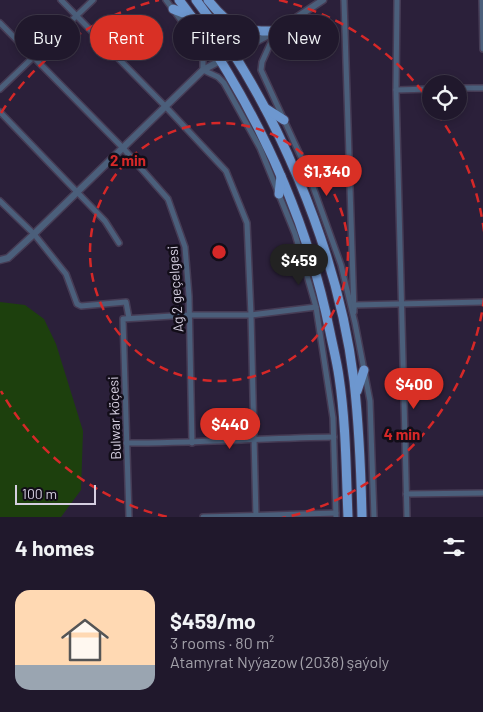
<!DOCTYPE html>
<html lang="en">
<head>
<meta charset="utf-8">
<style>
	:root { --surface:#20182c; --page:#2d2538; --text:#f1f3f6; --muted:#a2a0a9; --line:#3d3748; --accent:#d93025 }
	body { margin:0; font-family:Barlow,sans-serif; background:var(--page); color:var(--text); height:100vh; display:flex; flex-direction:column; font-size:19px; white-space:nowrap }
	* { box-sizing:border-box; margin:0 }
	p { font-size:16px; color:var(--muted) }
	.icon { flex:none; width:28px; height:28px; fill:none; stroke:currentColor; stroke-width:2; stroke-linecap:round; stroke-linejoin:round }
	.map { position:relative; height:517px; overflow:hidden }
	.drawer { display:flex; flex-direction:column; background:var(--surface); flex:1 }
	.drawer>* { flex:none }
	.banner { position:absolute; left:15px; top:15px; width:454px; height:45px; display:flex; gap:10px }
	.controls { position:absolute; left:422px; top:75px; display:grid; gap:10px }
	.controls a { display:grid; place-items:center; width:45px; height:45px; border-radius:50%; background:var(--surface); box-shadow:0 2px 8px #0003,0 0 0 1px var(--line); font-size:25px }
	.scale { position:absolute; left:15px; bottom:12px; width:81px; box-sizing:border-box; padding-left:5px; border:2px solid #d5cfe0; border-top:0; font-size:14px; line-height:18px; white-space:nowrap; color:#d5cfe0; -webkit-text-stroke:4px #120d18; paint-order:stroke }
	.price { position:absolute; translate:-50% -42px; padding:0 11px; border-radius:18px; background:var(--accent); color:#fff; font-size:16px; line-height:32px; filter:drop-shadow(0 1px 2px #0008) }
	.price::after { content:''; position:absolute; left:50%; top:30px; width:15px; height:11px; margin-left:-8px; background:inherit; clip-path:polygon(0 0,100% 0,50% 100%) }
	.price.selected { background:#222; color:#fff }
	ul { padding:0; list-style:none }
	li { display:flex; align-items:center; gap:15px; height:125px; padding:0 15px }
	li span { display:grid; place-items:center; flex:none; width:140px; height:100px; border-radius:15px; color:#555 }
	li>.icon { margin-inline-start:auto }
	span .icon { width:60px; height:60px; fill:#fffc; stroke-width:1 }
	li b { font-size:21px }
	h2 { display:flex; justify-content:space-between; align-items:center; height:60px; padding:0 15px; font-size:21px }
	.pill { padding:0 18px; border-radius:22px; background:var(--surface); box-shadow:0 2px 8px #0003,0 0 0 1px var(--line); font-size:18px; line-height:45px }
	.pill.selected { background:var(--accent); color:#fff }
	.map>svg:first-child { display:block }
</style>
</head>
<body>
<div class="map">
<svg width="483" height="517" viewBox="0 0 483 517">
	<rect width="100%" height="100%" fill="#2b203a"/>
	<path fill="#1d400d" d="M 0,302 L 25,305 L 44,319 L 56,344 L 83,431 L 81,490 L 61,517 L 0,517 Z"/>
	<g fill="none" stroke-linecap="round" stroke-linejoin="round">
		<defs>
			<g id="minor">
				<path d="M 61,0 L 165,106 L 226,171 L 247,223 L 251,315 L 256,517"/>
				<path d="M 166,0 L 199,45 L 203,57 L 203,70 L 218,77 L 224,83 L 260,148 L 295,234 L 316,307 L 333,418 L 336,517"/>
				<path d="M 344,0 L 354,312"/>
				<path d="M 397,0 L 396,90 L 407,517"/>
				<path d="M 482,0 L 483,49"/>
				<path d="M 0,23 L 123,148 L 168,199 L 185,247 L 189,296 L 192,443"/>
				<path d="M 276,31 L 262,62 L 261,70 L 307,170 L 341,265 L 355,323 L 370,401 L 374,517"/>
				<path d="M 459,88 L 483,88"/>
				<path d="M 0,89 L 93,0"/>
				<path d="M 396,90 L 431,89"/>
				<path d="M 0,112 L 105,221 L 119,243"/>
				<path d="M 0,201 L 34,234 L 66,274 L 77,304 L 81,306 L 126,302 L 129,318"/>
				<path d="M 354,308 L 354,305 L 483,302"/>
				<path d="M 126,443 C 195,443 265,438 334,437"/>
				<path d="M 406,494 L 483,493"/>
				<path d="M 129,517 L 123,319 L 189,315 L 251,315 L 316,307"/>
				<path d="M 203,517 L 336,513"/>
			</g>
			<path id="tertiary" d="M 0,260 L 8,258 L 34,234 L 203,70 L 276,31 L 323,0"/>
			<g id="primary">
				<path d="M 179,0 C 197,23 213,48 228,73 C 277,155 311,238 330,332 C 333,347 337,362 339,377 C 346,423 346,470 348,517"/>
				<path d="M 196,0 C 276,104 338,250 354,381 C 359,426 361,472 362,517"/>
				<path d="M 208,0 C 229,27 242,32 276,31"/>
				<path d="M 173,9 L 191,16"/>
				<path d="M 265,108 L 284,120"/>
				<path d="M 279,194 L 281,176"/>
				<path d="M 357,391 L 364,370"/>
			</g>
		</defs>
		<use href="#minor" stroke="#463c55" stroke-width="8"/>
		<use href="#tertiary" stroke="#463c55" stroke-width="9"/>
		<use href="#primary" stroke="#463c55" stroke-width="11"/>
		<use href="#minor" stroke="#4b5f7b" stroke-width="5"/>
		<use href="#tertiary" stroke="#4b5f7b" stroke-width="6"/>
		<use href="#primary" stroke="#6d97cf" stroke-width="9"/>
	</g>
	<g fill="none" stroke="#d62828" stroke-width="2.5" stroke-dasharray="9 6">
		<circle cx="219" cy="252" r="129"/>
		<path d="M1 113A259 259 0 0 1 159 0M279 0A259 259 0 0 1 431 103M437 113A259 259 0 1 1 1 391"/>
	</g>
	<g text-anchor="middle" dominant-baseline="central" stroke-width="5" stroke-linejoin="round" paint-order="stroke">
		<g font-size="14" fill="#d5cfe0" stroke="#120d18">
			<text transform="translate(175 289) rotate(-94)">Ag 2 geçelgesi</text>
			<text transform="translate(114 418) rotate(-92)">Bulwar köçesi</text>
		</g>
	</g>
	<circle cx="219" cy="252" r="8" fill="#d62828" stroke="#120d18" stroke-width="2.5"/>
	<g font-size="15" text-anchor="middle" font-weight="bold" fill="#d62828" stroke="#120d18" stroke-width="5" stroke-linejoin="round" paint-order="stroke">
		<text x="128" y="166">2 min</text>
		<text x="402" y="440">4 min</text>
	</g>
</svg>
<div class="controls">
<a><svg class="icon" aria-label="locate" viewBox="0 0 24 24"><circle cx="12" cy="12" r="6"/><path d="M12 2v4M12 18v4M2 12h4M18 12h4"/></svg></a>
</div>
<div class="scale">100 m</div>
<b class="price" style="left:327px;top:197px">$1,340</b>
<b class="price selected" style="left:299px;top:286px">$459</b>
<b class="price" style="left:414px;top:410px">$400</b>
<b class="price" style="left:230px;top:450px">$440</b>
<div class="banner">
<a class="pill">Buy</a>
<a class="pill selected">Rent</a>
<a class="pill">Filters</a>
<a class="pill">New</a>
</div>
</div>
<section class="drawer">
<h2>4 homes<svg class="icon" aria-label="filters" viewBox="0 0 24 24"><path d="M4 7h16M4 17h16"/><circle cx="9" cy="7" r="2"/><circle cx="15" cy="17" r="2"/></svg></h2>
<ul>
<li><span style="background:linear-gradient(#ffd9b3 75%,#9aa5b1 0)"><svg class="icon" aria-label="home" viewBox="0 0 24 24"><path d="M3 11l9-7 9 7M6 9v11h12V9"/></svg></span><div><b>$459/mo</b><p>3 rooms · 80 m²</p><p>Atamyrat Nyýazow (2038) şaýoly</p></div></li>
</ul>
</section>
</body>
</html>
